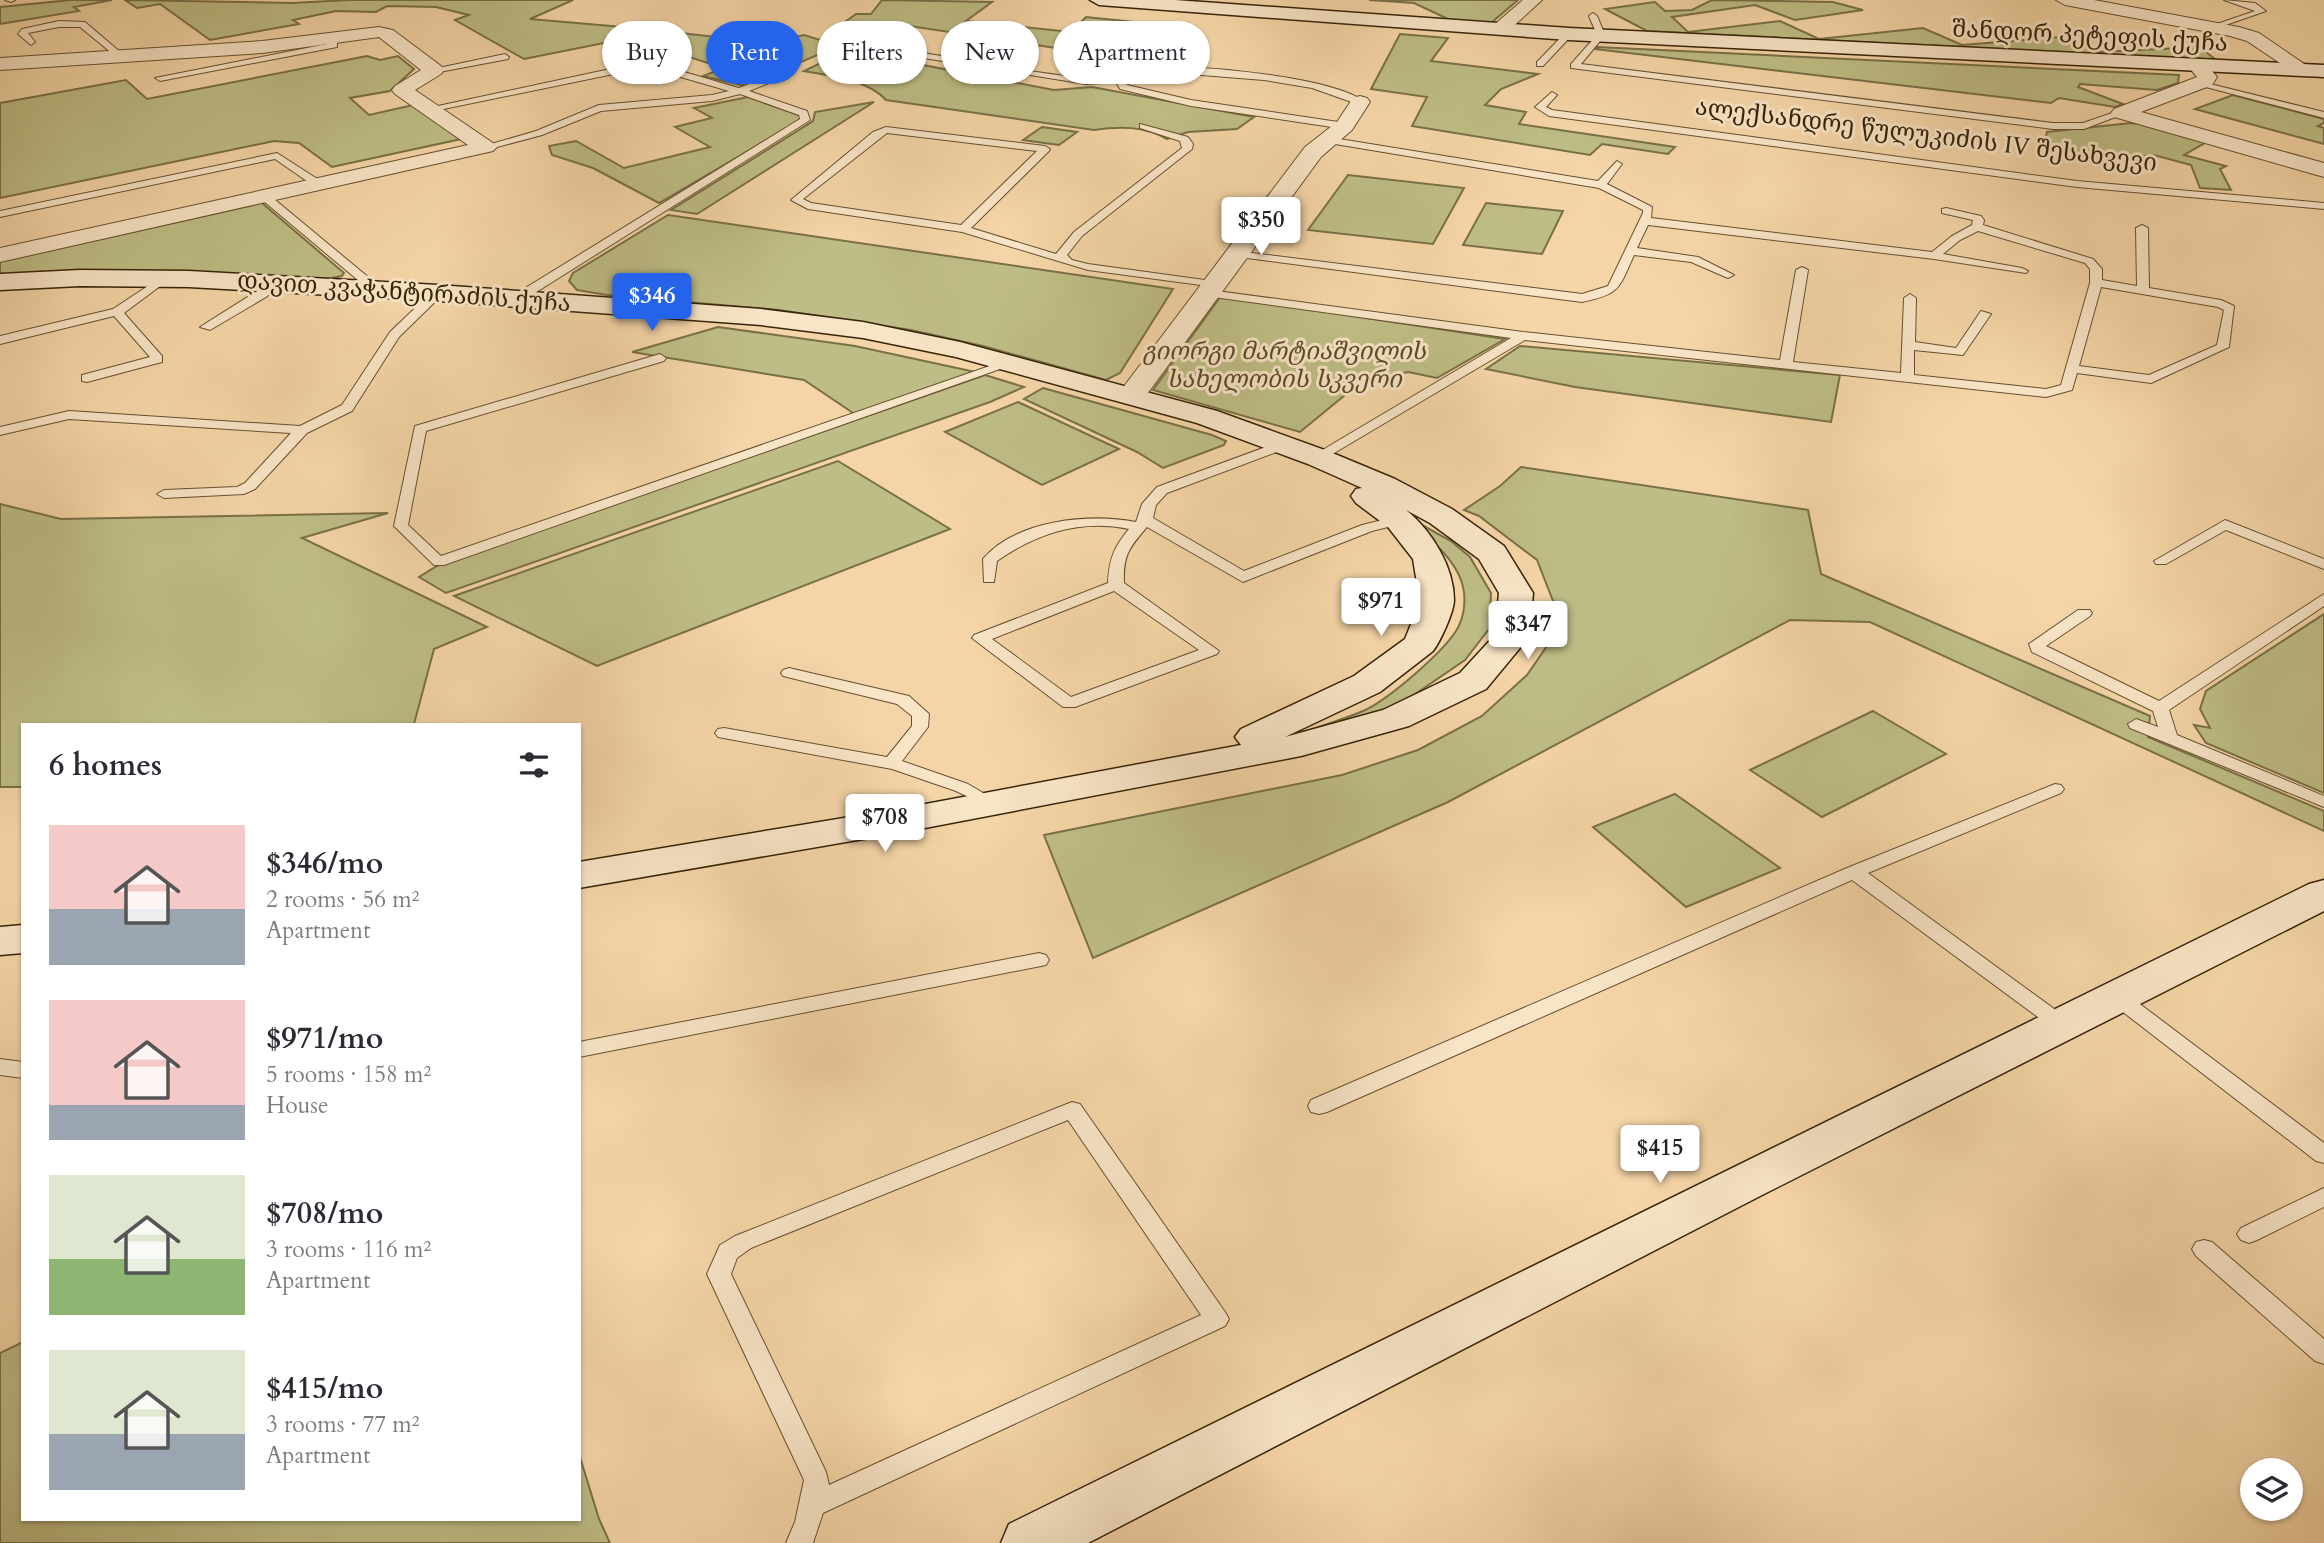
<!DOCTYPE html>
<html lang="en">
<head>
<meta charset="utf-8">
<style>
	:root { --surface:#fff; --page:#f7f7f7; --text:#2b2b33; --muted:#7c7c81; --accent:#2563eb }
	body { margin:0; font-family:Cardo,"Noto Serif Georgian",serif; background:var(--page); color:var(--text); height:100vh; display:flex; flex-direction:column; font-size:26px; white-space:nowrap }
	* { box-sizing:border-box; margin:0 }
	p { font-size:23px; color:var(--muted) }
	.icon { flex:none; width:38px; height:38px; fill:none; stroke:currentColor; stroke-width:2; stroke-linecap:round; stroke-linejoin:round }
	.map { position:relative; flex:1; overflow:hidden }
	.sheet { position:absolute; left:21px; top:723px; width:560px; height:798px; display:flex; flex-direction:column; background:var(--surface); border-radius:0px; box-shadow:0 2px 5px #0004 }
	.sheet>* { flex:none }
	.hud { position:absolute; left:602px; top:21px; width:665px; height:63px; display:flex; gap:14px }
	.buttons { position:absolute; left:2240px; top:1458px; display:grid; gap:14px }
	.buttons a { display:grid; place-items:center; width:63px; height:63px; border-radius:50%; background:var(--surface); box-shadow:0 2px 5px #0004; font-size:35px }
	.price { position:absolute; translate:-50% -60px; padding:0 16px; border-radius:7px; background:#fff; color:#222; font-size:23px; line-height:46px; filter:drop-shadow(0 2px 4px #0008) }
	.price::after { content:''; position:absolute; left:50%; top:42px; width:21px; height:16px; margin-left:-10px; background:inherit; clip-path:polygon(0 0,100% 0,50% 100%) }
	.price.current { background:var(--accent); color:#fff }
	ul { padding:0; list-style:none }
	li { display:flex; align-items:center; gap:21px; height:175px; padding:0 28px }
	li span { display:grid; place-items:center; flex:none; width:196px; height:140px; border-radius:0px; color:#555 }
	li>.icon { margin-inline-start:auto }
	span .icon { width:84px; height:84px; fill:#fffc; stroke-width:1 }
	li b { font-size:30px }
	h2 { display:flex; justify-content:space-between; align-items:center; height:84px; padding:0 28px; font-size:30px }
	.tag { padding:0 24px; border-radius:32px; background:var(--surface); box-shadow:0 2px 5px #0004; font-size:24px; line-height:63px }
	.tag.current { background:var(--accent); color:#fff }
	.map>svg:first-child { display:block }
</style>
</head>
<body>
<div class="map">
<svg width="2324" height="1543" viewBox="0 0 2324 1543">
	<rect width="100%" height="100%" fill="#f5d5a7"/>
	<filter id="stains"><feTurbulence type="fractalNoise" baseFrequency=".00286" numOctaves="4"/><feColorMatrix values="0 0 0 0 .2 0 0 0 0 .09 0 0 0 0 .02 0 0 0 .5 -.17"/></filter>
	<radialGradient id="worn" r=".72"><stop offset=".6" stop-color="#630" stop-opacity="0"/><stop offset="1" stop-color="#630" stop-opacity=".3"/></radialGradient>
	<g fill="#bebd85" stroke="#7a7046" stroke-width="2">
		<path d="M 71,0 L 112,0 L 74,7 L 79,11 L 0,24 L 0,7 Z"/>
		<path d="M 125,0 L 292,3 L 349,0 L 573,0 L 530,19 L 646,29 L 768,43 L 804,35 L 820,40 L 856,14 L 871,14 L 882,0 L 992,2 L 966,21 L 1071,32 L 1086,17 L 1165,25 L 1157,36 L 1201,40 L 1187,57 L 1136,60 L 883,22 L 880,25 L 864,23 L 850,41 L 745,86 L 703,76 L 724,68 L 629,38 L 524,59 L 455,20 L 469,15 L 436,7 L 387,6 L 376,12 L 336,11 L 293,20 L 299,24 L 210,40 L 160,4 L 137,8 Z"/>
		<path d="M 1369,0 L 1518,0 L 1491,23 L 1450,20 L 1414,3 Z"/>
		<path d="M 1712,0 L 1833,2 L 1863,10 L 1795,20 L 1755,5 L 1672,17 L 1688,32 L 1780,21 L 1819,39 L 1923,28 L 1962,45 L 2062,37 L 2098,52 L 2200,47 L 2216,60 L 1647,31 L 1605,9 L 1655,2 L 1665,11 L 1692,10 Z"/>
		<path d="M 1400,34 L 1448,38 L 1431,61 L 1538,74 L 1501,89 L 1485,105 L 1526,112 L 1519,124 L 1675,147 L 1668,154 L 1602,144 L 1590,155 L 1412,126 L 1427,97 L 1371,89 Z"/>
		<path d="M 866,41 L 855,52 L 1054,90 L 1092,87 L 1254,117 L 1237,129 L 1188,132 L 1167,139 C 1143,126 1120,126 1094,130 L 886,100 C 867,79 830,76 804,71 Z"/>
		<path d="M 1597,47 L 2179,75 L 2178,83 L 2157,90 L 2080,84 L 2078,87 L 2123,104 L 2115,107 L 2059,98 L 2051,103 L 1595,49 Z"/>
		<path d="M 367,56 L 380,60 L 398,56 L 414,69 L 390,91 L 350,98 L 369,115 L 413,105 L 466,138 L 332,167 L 299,143 L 274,141 L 0,198 L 0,103 L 126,80 L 147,99 Z"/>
		<path d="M 2233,95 L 2324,119 L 2324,123 L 2318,126 L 2324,128 L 2324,144 L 2195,109 Z"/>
		<path d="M 748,97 L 799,115 L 801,120 L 659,203 L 593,168 L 552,155 L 549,146 L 576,141 L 624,168 L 710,147 L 675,127 L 712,118 L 694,108 Z"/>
		<path d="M 874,102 L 697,214 L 671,210 L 813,121 L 815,112 Z"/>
		<path d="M 2131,123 L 2151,125 L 2210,140 L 2184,155 L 2226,166 L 2220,169 L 2231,190 L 2200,188 L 2191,165 L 2154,155 L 2097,159 L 2044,145 L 2047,132 Z"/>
		<path d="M 1042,127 L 1077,132 L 1059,145 L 1023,140 Z"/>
		<path d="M 1348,175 L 1464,188 L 1433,244 L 1308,230 Z"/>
		<path d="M 253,202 L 262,203 L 344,273 L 342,276 L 321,280 L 0,276 L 0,258 Z"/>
		<path d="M 1486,203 L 1563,211 L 1542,254 L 1463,245 Z"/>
		<path d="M 668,215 L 1173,289 L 1120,373 L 1106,380 L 983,346 L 911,330 L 779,310 L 607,295 L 577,290 L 569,281 L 573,273 Z"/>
		<path d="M 1221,296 L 1505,339 L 1437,378 L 1408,372 L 1361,382 L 1300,432 L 1153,390 Z"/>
		<path d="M 718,327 L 855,346 L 980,373 L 856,415 L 804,380 L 632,352 Z"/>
		<path d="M 1520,346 L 1840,375 L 1831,422 L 1575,387 L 1486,369 Z"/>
		<path d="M 985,375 L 1024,387 L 990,402 L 446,593 L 419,577 L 437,566 Z"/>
		<path d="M 1043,388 L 1212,435 L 1226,441 L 1224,445 L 1163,468 L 1137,452 L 1024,399 Z"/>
		<path d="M 1018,402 L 1119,449 L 1042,485 L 945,432 Z"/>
		<path d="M 838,461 L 950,529 L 597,666 L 454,596 Z"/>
		<path d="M 1521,467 L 1808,510 L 1821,574 L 2150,716 L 2148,737 L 2324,811 L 2324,831 L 1870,622 L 1790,620 L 1448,802 L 1093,958 L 1044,835 L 1342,775 L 1418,750 L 1482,716 L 1527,675 L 1549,643 L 1555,606 L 1537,560 L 1479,516 L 1464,510 L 1500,486 Z"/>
		<path d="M 0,504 L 61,519 L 388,513 L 302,538 L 487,627 L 434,649 L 414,724 L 23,724 L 23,787 L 0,787 Z"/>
		<path d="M 1422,525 L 1451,541 L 1470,557 L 1491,593 L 1489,629 L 1465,660 L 1402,703 L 1319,735 L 1313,729 C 1329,723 1347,718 1363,711 C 1388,700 1441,654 1456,631 C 1465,617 1467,596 1461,580 C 1453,558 1433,542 1416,527 Z"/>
		<path d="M 2324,614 L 2324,793 L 2206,743 L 2194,725 L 2210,728 L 2200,709 L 2206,691 Z"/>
		<path d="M 1873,711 L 1946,754 L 1822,817 L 1750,770 Z"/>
		<path d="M 1675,794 L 1780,868 L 1686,907 L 1593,827 Z"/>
		<path d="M 23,1342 L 23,1519 L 579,1519 L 579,1454 L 599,1519 L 610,1543 L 0,1543 L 0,1353 Z"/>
	</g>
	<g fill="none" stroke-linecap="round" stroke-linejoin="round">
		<defs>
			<g id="lane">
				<path d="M 5,0 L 15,0 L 11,2 Z"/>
				<path d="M 2224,0 L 2255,3 L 2266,11 L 2214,29 L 2214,25 L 2255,11 Z"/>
				<path d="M 1593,13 L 1597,16 L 1605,35 L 1581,64 L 2053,123 L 2083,123 L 2121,110 L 2126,113 L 2084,129 L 2053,129 L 1571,68 L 1571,64 L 1597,35 L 1589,16 Z"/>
				<path d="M 59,21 L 85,22 L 126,57 L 119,59 L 80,27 L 59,27 L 28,33 L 35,42 L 31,45 L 18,34 L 22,29 Z"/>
				<path d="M 898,31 L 904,31 L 908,48 L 916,52 C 972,60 1028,73 1084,78 C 1095,79 1111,78 1121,75 C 1130,73 1138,68 1147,67 C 1191,64 1331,76 1365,102 L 1360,105 L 1312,88 L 1264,80 L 1164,72 L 1144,73 L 1125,80 L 1127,85 L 1191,100 L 1345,123 L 1350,126 L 1345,129 L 1191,106 L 1120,89 L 1116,82 L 1086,84 L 911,56 L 900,49 Z"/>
				<path d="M 1566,32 L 1573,34 L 1543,66 L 1537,66 L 1537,62 Z"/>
				<path d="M 327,36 L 337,43 L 337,47 L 160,81 L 155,78 L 327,44 L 323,39 Z"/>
				<path d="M 505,54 L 509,57 L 508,59 L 434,73 L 429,70 Z"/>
				<path d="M 638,63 L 653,63 L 739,88 L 785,70 L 791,70 L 791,74 L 749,91 L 807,111 L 810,120 L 522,301 L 514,301 L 514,295 L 800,119 L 799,115 L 740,94 L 712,101 L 601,111 L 542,135 L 486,150 L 481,147 L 536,131 L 599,105 L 712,95 L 729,91 L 653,69 L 638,69 L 429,112 L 424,109 Z"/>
				<path d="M 2198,81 L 2324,112 L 2324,118 L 2198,85 Z"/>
				<path d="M 1552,92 L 1557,95 L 1546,107 L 1552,110 L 2077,181 L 2324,203 L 2324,209 L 2077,187 L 1549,116 L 1535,107 Z"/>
				<path d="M 1140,124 L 1188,137 L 1193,144 L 1192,149 L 1082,236 L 1067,255 L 1072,260 L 1088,264 L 1212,281 L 1216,283 L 1216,287 L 1088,270 L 962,232 L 808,209 L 791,200 L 873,132 L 886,127 L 1045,146 L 1050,149 L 1049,151 L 971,228 L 1056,254 L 1074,232 L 1182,148 L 1180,141 L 1140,128 ZM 887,133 L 1037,151 L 961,225 L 811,203 L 803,199 Z"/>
				<path d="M 1327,137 L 1598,181 L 1617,161 L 1622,164 L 1607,184 L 1652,207 L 1651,218 L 1932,252 L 1952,236 L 1972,225 L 1973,220 L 1942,213 L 1942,209 L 1946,208 L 1981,216 L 1984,220 L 1983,225 L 2093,259 L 2102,269 L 2102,280 L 2137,286 L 2136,228 L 2142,225 L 2148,228 L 2149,288 L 2221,300 L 2234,306 L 2229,347 L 2151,383 L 2077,373 L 2072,390 L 2046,397 L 1525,340 L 1319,462 L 1312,458 L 1314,455 L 1511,338 L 1206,296 L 1202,295 L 1202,289 L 1523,332 L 1780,360 L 1796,270 L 1802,267 L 1808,270 L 1793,362 L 1901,373 L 1904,298 L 1910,294 L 1916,298 L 1915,342 L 1956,348 L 1981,311 L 1991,314 L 1963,355 L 1914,350 L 1914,375 L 2046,389 L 2061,385 L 2090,283 L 2090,269 L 2085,263 L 1978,231 L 1960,240 L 1943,254 L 2022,268 L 2028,271 L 2026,273 L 1934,259 L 1648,225 L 1637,248 L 1698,257 L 1734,275 L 1728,278 L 1691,262 L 1634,255 C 1619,288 1621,294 1582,302 L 1232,256 L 1232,252 L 1236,251 L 1582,294 L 1608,286 L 1643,213 L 1643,210 L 1599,188 L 1323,142 L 1322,140 ZM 2101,287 L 2218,307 L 2224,310 L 2217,345 L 2149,375 L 2079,366 Z"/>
				<path d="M 277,153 L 322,182 L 322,186 L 314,186 L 275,159 L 0,217 L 0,211 Z"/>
				<path d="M 260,194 L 268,194 L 368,277 L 372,284 C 368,290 363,292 357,290 L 355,288 L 359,281 L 260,198 Z"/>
				<path d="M 163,276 L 169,279 L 167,281 L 124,313 L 162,356 L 162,362 L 87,382 L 82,381 L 82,375 L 150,357 L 114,316 L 0,344 L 0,336 L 113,309 Z"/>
				<path d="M 273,281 L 283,283 L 266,297 L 210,330 L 200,327 Z"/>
				<path d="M 434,290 L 444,293 L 399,337 L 352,411 L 307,433 L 255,489 L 244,494 L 164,498 L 157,494 L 164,490 L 237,487 L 245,483 L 291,433 L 69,419 L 0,435 L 0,427 L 69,411 L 300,426 L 342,405 L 390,332 Z"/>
				<path d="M 660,354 L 666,358 L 664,361 L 426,431 L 408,525 L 441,556 L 1007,360 L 1015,360 L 1017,363 L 444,565 L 434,565 L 394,526 L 415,426 Z"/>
				<path d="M 1282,441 L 1289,445 L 1287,448 L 1167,493 L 1156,505 L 1153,518 L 1244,571 L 1362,525 L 1399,516 L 1406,520 L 1404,523 L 1372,531 L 1243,582 L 1147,527 C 1129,548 1123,555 1124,583 L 1219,651 L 1217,654 L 1075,707 L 1063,707 L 972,638 L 974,635 L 1108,583 C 1109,559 1114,547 1129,529 C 1081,519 1037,533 997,561 L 994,582 L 984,582 L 983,559 C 1016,520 1089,513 1136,522 L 1142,504 L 1157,487 ZM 1114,591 L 1199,650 L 1071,697 L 992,639 Z"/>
				<path d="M 2225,520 L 2324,559 L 2324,569 L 2226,530 L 2166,564 L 2156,564 L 2154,561 Z"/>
				<path d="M 2324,594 L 2324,606 L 2169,710 L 2177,735 L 2324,796 L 2324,807 L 2130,728 L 2128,724 L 2136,719 L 2158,727 L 2153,711 L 2032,652 L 2029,644 L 2078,610 L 2090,610 L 2092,613 L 2090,616 L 2046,646 L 2159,701 Z"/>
				<path d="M 789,668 L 909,696 L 929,714 L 928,727 L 902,761 L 968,784 L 1000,803 L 991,808 L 956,791 L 892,769 L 718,737 L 715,733 L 718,729 L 724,728 L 887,757 L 912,726 L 912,716 L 897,704 L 783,676 L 781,673 L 783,670 Z"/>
				<path d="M 2055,784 L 2061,785 L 2064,789 L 2061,793 L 1868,873 L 2068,1019 L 2071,1024 L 2068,1029 L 2061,1031 L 2054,1029 L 1852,880 L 1327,1112 L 1319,1114 L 1311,1112 L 1308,1106 L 1311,1100 L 1847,868 Z"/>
				<path d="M 1039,953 L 1046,955 L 1049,960 L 1046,965 L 579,1057 L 579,1042 Z"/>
				<path d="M 2117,990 L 2124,992 L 2324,1143 L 2324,1163 L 2316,1161 L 2110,1002 L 2107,997 L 2110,992 Z"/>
				<path d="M 0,1059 L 23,1062 L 23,1078 L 0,1075 Z"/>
				<path d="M 1072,1102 L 1080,1104 L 1225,1312 L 1229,1319 L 1225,1326 L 823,1513 L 813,1543 L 786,1543 L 795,1522 L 804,1480 L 707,1274 L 720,1245 L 735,1236 ZM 1068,1120 L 1201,1315 L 829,1485 L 826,1472 L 731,1274 L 737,1258 L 751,1248 Z"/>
				<path d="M 2324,1188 L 2324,1207 L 2257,1240 L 2249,1243 L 2241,1240 L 2237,1234 L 2241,1228 Z"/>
				<path d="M 2204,1240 L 2212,1242 L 2324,1339 L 2324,1364 L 2315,1361 L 2196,1256 L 2192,1249 L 2196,1242 Z"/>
			</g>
			<g id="street">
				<path d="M 1523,0 L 1542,0 L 1506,33 L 1494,33 L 1491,29 L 1494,25 Z"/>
				<path d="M 2056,0 L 2094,0 L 2239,27 L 2259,33 L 2313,70 L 2303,76 L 2296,74 L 2247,41 L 2230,36 L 2065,5 Z"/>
				<path d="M 379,27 L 393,30 L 441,66 L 444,70 L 441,74 L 415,90 L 493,143 L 497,147 L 493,151 L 0,262 L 0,248 L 468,145 L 395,94 L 392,90 L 395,86 L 421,70 L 379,37 L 262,53 L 0,70 L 0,58 L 262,41 Z"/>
				<path d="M 2197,59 L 2204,61 L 2217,77 L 2212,85 L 2141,112 L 2324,163 L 2324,177 L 2114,117 L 2111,113 L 2114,109 L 2197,77 L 2187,65 Z"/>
				<path d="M 1360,96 L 1367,98 L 1370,102 L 1352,130 L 1321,157 L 1142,401 L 1132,403 L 1122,401 L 1118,395 L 1122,389 L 1305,147 L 1337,122 L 1353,98 Z"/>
			</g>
			<g id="secondary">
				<path d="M 1090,0 L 1175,0 L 1569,28 L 2324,65 L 2324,77 L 1569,40 L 1099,5 Z"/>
				<path d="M 80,270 L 189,271 L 438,285 L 761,309 L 863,322 L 960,342 L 1217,411 L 1330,452 L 1395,479 L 1452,509 L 1504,546 L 1533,593 L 1529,637 L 1486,689 L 1409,726 L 1301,756 L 904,832 L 579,888 L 579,862 L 904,808 L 1241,745 L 1235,737 L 1241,729 L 1354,676 L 1405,639 L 1420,602 L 1413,559 L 1388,527 L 1356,503 L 1351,496 L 1356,489 L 1362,488 L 1308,464 L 1197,423 L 956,357 L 863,338 L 761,325 L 438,301 L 189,287 L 80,286 L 0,290 L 0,274 ZM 1406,510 L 1430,523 L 1479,559 L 1499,593 L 1495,635 L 1460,673 L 1383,710 L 1285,737 L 1380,692 L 1433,651 C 1440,642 1454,612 1454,600 C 1454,567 1432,531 1406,510 Z"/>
				<path d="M 2324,880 L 2324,911 L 1762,1195 L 1088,1543 L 1001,1543 L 1009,1524 L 2309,884 Z"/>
				<path d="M 23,925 L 23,953 L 0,955 L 0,927 Z"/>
			</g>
		</defs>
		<use href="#lane" stroke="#665030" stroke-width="2"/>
		<use href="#street" stroke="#665030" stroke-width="2"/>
		<use href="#secondary" stroke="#372408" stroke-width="3"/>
		<use href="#lane" fill="#f8e4c6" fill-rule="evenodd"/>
		<use href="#street" fill="#f8e4c6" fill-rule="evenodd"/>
		<use href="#secondary" fill="#f8e4c6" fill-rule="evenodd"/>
	</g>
	<g text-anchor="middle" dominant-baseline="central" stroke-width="6" stroke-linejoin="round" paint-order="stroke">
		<g font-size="24" fill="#372408" stroke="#f8e4c6">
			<text transform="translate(2090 36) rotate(3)">შანდორ პეტეფის ქუჩა</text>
			<text transform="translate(1926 135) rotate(7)">ალექსანდრე წულუკიძის IV შესახვევი</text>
			<text transform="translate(404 292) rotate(4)">დავით კვაჭანტირაძის ქუჩა</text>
		</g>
		<g font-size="24" font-style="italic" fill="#594a27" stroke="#f8e4c6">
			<text x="1284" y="351">გიორგი მარტიაშვილის<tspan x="1284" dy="28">სახელობის სკვერი</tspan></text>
		</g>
	</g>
	<rect width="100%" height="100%" filter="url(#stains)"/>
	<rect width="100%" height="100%" fill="url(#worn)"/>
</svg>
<div class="buttons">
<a><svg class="icon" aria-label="layers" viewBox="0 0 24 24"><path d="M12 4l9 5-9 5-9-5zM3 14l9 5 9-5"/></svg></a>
</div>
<b class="price" style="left:1261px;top:257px">$350</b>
<b class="price current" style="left:652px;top:333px">$346</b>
<b class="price" style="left:1381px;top:638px">$971</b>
<b class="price" style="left:1528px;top:661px">$347</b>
<b class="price" style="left:885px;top:854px">$708</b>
<b class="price" style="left:1660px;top:1185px">$415</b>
<div class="hud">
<a class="tag">Buy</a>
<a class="tag current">Rent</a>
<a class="tag">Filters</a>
<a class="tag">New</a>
<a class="tag">Apartment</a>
</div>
<section class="sheet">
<h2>6 homes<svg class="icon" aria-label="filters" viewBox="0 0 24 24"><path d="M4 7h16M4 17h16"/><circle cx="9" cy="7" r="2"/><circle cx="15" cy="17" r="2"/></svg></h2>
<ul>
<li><span style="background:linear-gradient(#f6c9c9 60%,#9aa5b1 0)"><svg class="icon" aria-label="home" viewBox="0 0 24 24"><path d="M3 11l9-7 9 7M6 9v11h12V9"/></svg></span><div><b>$346/mo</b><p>2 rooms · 56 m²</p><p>Apartment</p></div></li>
<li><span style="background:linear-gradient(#f6c9c9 75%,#9aa5b1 0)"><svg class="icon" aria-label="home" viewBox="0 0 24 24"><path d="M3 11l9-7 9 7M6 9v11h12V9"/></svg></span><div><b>$971/mo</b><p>5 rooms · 158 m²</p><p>House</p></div></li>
<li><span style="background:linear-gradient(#dfe7d0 60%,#8fb573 0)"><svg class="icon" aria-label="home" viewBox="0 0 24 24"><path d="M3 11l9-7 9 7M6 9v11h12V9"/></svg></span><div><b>$708/mo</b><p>3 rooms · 116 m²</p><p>Apartment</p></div></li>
<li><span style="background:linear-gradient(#dfe7d0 60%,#9aa5b1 0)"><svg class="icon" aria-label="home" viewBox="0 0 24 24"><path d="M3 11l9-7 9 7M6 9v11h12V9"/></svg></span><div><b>$415/mo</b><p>3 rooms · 77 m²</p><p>Apartment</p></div></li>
</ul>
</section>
</div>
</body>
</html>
